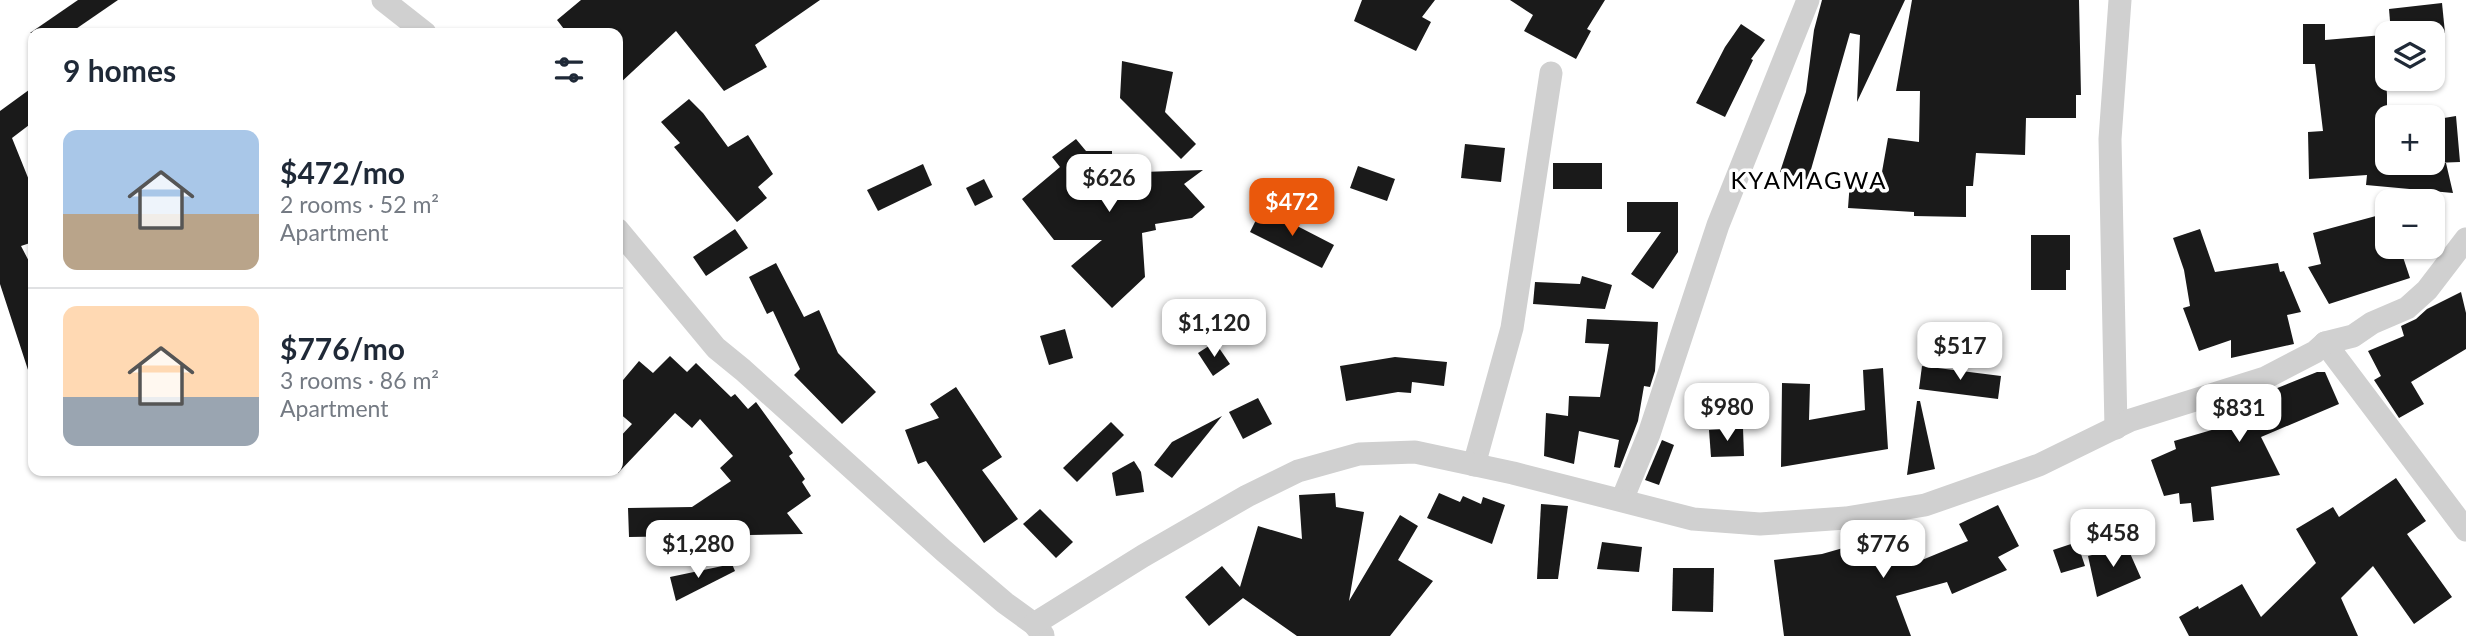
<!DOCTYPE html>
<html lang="en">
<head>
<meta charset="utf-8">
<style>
	:root { --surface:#fff; --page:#f2f2f3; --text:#1f2937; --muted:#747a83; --line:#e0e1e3; --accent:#ea580c }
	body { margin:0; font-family:Lato,sans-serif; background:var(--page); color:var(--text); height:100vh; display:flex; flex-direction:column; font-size:26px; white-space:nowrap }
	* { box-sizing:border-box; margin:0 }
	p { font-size:23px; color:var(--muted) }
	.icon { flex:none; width:38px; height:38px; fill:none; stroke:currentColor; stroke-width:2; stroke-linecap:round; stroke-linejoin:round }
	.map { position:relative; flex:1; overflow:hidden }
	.side { position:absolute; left:28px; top:28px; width:595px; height:448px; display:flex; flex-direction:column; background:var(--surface); border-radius:14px; box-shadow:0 2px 5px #0004 }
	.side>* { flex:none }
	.fabs { position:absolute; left:2375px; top:21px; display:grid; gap:14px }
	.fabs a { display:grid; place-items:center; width:70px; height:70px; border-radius:14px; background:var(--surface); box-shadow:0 2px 5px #0004; font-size:35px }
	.price { position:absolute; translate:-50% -60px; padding:0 16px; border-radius:14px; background:#fff; color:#222; font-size:23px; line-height:46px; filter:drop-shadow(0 2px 4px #0008) }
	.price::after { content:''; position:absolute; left:50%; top:42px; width:21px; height:16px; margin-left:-10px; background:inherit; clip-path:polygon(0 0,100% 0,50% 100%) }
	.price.current { background:var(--accent); color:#fff }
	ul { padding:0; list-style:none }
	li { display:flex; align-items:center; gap:21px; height:175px; padding:0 35px }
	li+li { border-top:2px solid var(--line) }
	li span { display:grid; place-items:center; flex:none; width:196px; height:140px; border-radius:14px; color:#555 }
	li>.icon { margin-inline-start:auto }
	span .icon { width:84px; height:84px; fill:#fffc; stroke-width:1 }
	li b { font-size:30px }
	h2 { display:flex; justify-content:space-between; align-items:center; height:84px; padding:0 35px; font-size:30px }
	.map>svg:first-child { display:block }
</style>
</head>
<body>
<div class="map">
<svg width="2466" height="636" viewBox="0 0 2466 636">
	<rect width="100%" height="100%" fill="#fff"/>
	<g fill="#1a1a1a">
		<path d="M 78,0 L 118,0 L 70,33 L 30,33 Z"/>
		<path d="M 581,0 L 820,0 L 755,45 L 767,67 L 724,91 L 676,31 L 618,85 L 618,33 L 567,33 L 557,20 Z"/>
		<path d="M 1362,0 L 1435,0 L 1422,17 L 1431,22 L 1416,51 L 1354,21 Z"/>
		<path d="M 1510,0 L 1605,0 L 1587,29 L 1591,31 L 1576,59 L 1524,31 L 1533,15 Z"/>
		<path d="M 1822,0 L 1905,0 L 1857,102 L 1860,35 L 1850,33 L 1808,180 L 1780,172 L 1806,92 L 1814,30 Z"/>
		<path d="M 1912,0 L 2079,0 L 2081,95 L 2076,95 L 2076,118 L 2026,118 L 2025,155 L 1976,153 L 1973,186 L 1966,186 L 1966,217 L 1914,216 L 1914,212 L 1848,208 L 1850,181 L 1880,183 L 1888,138 L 1919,142 L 1920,91 L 1896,91 Z"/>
		<path d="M 2442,3 L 2445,33 L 2391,33 L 2389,9 Z"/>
		<path d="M 1741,24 L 1765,40 L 1751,59 L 1753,60 L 1725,117 L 1696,103 L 1725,47 Z"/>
		<path d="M 2303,24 L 2325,24 L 2325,40 L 2383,35 L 2387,95 L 2387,163 L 2432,163 L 2432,120 L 2456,116 L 2460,162 L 2434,163 L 2446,163 L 2453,193 L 2366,185 L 2367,175 L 2309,179 L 2308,132 L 2323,131 L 2315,64 L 2303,64 Z"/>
		<path d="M 1122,61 L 1173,72 L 1165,112 L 1196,144 L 1181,159 L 1120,98 Z"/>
		<path d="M 33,87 L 33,122 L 12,138 L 33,190 L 33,242 L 21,246 L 33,269 L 33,372 L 29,373 L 0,284 L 0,111 Z"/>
		<path d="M 689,99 L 703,113 L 728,147 L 748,135 L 773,174 L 758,187 L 767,198 L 737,222 L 674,147 L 680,143 L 661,122 Z"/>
		<path d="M 1076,139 L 1086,151 L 1112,151 L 1112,173 L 1203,170 L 1184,184 L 1205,207 L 1192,218 L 1155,224 L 1156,230 L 1142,233 L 1145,277 L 1112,308 L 1071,266 L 1102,240 L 1054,240 L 1022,199 L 1060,167 L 1052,157 Z"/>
		<path d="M 1465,144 L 1505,148 L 1501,182 L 1461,178 Z"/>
		<rect x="1553" y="163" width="49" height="26"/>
		<path d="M 923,164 L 932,185 L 878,211 L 867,190 Z"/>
		<path d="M 1358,166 L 1395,179 L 1387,201 L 1350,188 Z"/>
		<path d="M 984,179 L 993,197 L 975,206 L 966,188 Z"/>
		<path d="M 1627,202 L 1678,202 L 1678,252 L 1653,289 L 1631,274 L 1661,232 L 1627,232 Z"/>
		<path d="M 1262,208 L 1334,245 L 1322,268 L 1250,232 Z"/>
		<path d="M 2387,213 L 2387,256 L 2401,251 L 2410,278 L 2329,304 L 2308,267 L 2321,264 L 2313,233 Z"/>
		<path d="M 735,229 L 748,248 L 706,276 L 693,257 Z"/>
		<path d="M 2200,229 L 2215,272 L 2278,263 L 2280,272 L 2284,271 L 2301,312 L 2287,315 L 2294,344 L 2231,358 L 2231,340 L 2199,351 L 2183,308 L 2190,306 L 2184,270 L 2173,238 Z"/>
		<path d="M 2031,235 L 2070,235 L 2070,270 L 2066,270 L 2066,290 L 2031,290 Z"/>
		<path d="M 776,263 L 804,317 L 819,310 L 838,353 L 876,392 L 842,424 L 794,375 L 800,369 L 773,311 L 767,314 L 749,277 Z"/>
		<path d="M 1582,276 L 1612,285 L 1605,309 L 1533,304 L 1535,282 L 1580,284 Z"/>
		<path d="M 2461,292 L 2466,313 L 2466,349 L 2411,382 L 2424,404 L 2399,418 L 2374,380 L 2381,376 L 2368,351 L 2404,336 L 2401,326 L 2416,319 L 2427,309 Z"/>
		<path d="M 1587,319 L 1658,322 L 1655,371 L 1650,387 L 1644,386 L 1638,421 L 1620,468 L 1614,467 L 1619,440 L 1579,431 L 1574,464 L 1544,456 L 1546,413 L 1568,416 L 1569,396 L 1600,397 L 1609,344 L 1585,343 Z"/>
		<path d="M 1065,329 L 1073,358 L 1049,365 L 1040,336 Z"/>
		<path d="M 1215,342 L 1230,364 L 1213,376 L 1198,353 Z"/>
		<path d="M 670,356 L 687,372 L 696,363 L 731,397 L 735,394 L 748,409 L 756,402 L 793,453 L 789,456 L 805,479 L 802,482 L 811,496 L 787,513 L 803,534 L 629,537 L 628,508 L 692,507 L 731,481 L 720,468 L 733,456 L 700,419 L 692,428 L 675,413 L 618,473 L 618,439 L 632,424 L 618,412 L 618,386 L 639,361 L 653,373 Z"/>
		<path d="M 1395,357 L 1447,362 L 1444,386 L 1412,382 L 1411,393 L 1398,392 L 1346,401 L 1340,366 Z"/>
		<path d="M 1922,366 L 2001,376 L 1998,399 L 1919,389 Z"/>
		<path d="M 1883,368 L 1888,449 L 1781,467 L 1782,383 L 1810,384 L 1809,420 L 1865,410 L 1863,370 Z"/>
		<path d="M 2317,372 L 2325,372 L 2339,404 L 2261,437 L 2280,475 L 2211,487 L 2214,520 L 2193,522 L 2191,503 L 2180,504 L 2179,493 L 2164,496 L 2151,460 L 2176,449 L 2174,441 L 2222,427 L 2219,416 L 2238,411 L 2235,405 Z"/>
		<path d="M 956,387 L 1002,457 L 982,470 L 1018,519 L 984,543 L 926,461 L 918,464 L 905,430 L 939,418 L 930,404 Z"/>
		<path d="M 1258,398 L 1272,424 L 1243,439 L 1229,412 Z"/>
		<path d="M 1917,401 L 1920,401 L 1935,469 L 1907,475 Z"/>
		<path d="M 1222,416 L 1172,478 L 1154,465 L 1172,442 Z"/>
		<path d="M 1111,422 L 1124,435 L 1077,482 L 1063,468 Z"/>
		<path d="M 1743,428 L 1744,456 L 1711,457 L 1709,430 Z"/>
		<path d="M 1662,440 L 1674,445 L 1659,485 L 1645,480 Z"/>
		<path d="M 1134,461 L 1141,472 L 1144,492 L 1116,496 L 1112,473 Z"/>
		<path d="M 2396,478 L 2426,521 L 2407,534 L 2452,597 L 2414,624 L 2373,566 L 2341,598 L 2358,636 L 2189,636 L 2179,617 L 2198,606 L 2199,609 L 2242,584 L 2261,617 L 2316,563 L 2296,529 L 2333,507 L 2339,517 Z"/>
		<path d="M 1335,493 L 1336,507 L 1364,512 L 1349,601 L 1400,515 L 1418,526 L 1398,560 L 1433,581 L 1390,636 L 1297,636 L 1243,598 L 1209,626 L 1185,597 L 1222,566 L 1240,587 L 1258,526 L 1302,539 L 1299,495 Z"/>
		<path d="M 1439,493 L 1460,502 L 1463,496 L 1481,504 L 1483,497 L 1505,505 L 1492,544 L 1427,518 Z"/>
		<path d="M 1541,504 L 1568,506 L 1558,579 L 1537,579 Z"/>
		<path d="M 1998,505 L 2019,546 L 1998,557 L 2007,570 L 1952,594 L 1947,582 L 1896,596 L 1911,636 L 1784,636 L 1774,560 L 1822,554 L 1850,546 L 1853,557 L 1910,531 L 1922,560 L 1968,541 L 1959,524 Z"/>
		<path d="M 1040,509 L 1073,542 L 1056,558 L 1023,524 Z"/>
		<path d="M 1602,542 L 1642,547 L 1639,572 L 1597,569 Z"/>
		<path d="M 2077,542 L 2085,566 L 2061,573 L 2053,550 Z"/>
		<path d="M 2125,542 L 2141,578 L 2097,597 L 2088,556 L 2104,552 Z"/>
		<path d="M 732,564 L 735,571 L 676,601 L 670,577 Z"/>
		<path d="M 1673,568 L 1714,568 L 1713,612 L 1672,611 Z"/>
	</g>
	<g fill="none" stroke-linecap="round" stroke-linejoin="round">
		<g stroke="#d0d0d0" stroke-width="23">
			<path d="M 383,0 L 425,33"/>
			<path d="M 618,230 L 716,348 L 743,370 L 944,551 L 1005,603 L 1034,624 L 1043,635"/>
			<path d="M 2325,343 L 2466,530"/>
			<path d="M 2116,428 L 2110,139 L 2120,0"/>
			<path d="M 1474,465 L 1512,328 L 1551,73"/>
			<path d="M 1622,500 L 1649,434 L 1718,225 L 1808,0"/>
			<path d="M 1034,624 L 1143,556 L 1247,496 L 1298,471 L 1359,454 L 1415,452 L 1513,473 L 1693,519 L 1760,524 L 1846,518 L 1925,505 L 2039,465 L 2131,420 L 2265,378 L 2315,352 L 2325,343 L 2353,336 L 2372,323 L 2407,308 L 2427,290 L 2466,239"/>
		</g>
	</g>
	<g text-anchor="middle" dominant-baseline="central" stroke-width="7" stroke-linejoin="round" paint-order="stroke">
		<g font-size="24" letter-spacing="2" fill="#000" stroke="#fff">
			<text x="1809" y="179">KYAMAGWA</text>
		</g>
	</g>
</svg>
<div class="fabs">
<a><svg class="icon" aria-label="layers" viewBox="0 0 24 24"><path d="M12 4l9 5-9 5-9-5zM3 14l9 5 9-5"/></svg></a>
<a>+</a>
<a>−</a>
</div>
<b class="price" style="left:1109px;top:214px">$626</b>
<b class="price current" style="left:1292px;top:238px">$472</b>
<b class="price" style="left:1214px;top:359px">$1,120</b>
<b class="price" style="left:1960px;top:382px">$517</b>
<b class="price" style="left:1727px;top:443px">$980</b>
<b class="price" style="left:2239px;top:444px">$831</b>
<b class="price" style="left:2113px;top:569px">$458</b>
<b class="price" style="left:698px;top:580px">$1,280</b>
<b class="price" style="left:1883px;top:580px">$776</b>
<section class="side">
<h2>9 homes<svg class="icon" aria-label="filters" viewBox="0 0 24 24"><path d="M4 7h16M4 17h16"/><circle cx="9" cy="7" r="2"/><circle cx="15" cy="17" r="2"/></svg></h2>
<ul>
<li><span style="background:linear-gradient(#a9c7e8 60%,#b9a48a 0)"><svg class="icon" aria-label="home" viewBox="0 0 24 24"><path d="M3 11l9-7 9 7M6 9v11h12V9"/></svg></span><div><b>$472/mo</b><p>2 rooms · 52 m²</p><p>Apartment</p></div></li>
<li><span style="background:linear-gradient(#ffd9b3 65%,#9aa5b1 0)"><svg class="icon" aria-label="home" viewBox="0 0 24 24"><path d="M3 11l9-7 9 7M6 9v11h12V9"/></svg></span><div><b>$776/mo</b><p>3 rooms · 86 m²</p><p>Apartment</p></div></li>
</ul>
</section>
</div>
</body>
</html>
